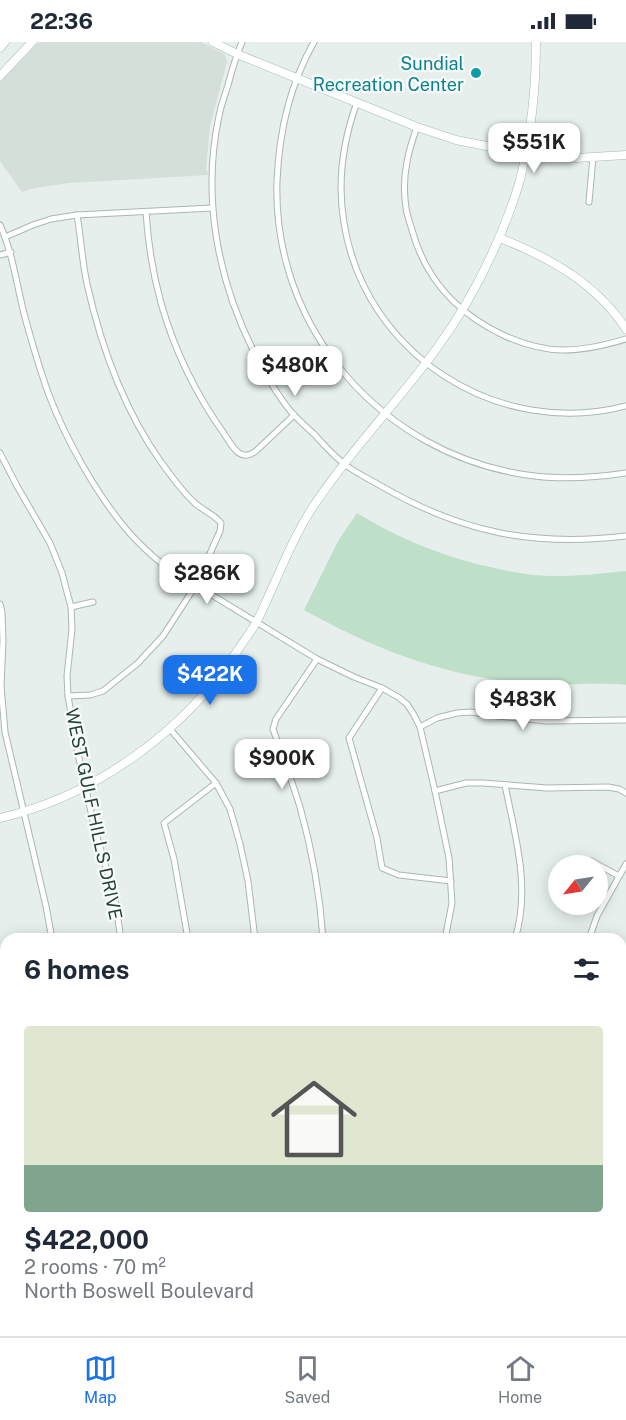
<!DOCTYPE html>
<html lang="en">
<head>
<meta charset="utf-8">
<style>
	:root { --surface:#fff; --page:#f2f2f3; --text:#1f2937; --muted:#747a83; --line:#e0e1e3; --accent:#1a73e8 }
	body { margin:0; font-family:"Public Sans",sans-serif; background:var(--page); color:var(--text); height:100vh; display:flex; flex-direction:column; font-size:22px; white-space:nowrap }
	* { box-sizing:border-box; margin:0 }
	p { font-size:20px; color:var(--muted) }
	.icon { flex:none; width:33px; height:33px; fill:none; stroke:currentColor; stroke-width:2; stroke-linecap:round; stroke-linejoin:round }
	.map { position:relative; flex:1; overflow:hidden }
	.details { position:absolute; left:0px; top:891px; width:627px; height:404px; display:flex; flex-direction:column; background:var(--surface); border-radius:18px 18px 0 0; box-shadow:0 3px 15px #0003 }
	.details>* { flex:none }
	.needle { width:39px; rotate:240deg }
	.tools { position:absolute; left:548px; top:813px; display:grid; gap:12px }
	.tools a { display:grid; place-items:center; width:60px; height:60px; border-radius:50%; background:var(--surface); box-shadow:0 3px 15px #0003; font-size:30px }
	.price { position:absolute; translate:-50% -51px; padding:0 14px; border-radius:12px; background:#fff; color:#222; font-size:20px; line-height:39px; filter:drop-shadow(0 2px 3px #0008) }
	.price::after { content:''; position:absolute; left:50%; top:36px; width:18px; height:14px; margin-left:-9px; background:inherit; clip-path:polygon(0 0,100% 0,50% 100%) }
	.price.selected { background:var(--accent); color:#fff }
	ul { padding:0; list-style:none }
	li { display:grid; align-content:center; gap:12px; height:318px; padding:0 24px }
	li span { display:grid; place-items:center; height:186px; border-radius:6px; color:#555 }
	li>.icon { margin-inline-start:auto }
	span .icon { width:108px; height:108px; fill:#fffc; stroke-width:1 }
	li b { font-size:26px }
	h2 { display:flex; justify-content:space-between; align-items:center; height:72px; padding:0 24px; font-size:26px }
	.status { display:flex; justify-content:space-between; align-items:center; height:42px; padding:0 30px; background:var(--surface); direction:ltr }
	.status svg { height:16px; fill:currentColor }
	.tab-bar { display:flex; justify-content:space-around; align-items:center; height:84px; border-top:2px solid var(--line); background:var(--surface); font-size:16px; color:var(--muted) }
	.tab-bar a { display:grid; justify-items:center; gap:3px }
	.tab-bar .selected { color:var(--accent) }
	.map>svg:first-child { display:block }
</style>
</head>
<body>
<div class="status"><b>22:36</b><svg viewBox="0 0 49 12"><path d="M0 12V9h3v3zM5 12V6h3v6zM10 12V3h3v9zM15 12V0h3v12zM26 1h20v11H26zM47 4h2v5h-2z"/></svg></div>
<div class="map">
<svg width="626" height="1294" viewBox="0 0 626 1294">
	<rect width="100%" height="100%" fill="#e6efeb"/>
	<g fill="#d4dfda">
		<path d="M 39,0 L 201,0 L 222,11 L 225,13 L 227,20 L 210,84 L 206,127 L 209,133 L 69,141 L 35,146 L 22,150 L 0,119 L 0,39 Z"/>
		<path d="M 429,1289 L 519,1289 L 520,1294 L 430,1294 Z"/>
	</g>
	<path fill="#bfe0c8" d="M 357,471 C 410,504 472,525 534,533 C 563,536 597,532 626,529 L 626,643 C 596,640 565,644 534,642 C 450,636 377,609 304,568 L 338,499 Z"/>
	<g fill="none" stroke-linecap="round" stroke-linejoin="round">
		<defs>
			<g id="street">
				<path d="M 242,0 C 236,14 232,28 228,43 C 225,53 221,63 219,74 C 202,153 217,236 253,308 C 264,330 277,354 294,373 C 300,379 307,386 314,392 C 325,404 336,417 350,426 C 360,433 371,438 381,444 C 462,491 534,505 626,494"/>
				<path d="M 314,0 C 290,42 279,91 277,139 C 272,286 382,412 527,433 C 560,438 593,436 626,431"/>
				<path d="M 357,60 C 343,99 337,140 344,181 C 365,313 498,397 626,364"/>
				<path d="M 417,85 C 413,96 409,108 407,120 C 404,134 404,152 406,166 C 407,173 410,181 412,188 C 426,239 458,272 505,294 C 523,302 543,308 563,308 C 584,308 606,303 626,297"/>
				<path d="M 589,160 L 593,115"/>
				<path d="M 146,170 C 148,201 153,232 161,261 C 174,307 197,354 225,393 C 229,399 233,407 239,411 C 245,415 251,413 256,409 L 294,373"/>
				<path d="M 0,183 C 14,214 17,247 26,279 C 33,304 40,329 49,353 C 66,398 96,451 126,487 C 138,501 152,514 166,525 L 317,617 L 354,635 L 382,646 L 398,655 L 407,662 L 414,673 L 420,685 L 435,749 L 449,816 L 452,861 L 445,897"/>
				<path d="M 5,195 L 33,183 L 51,177 L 77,173 L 212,166"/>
				<path d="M 0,213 L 11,210"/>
				<path d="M 0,411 L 17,444 L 50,501 L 62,531 L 71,565 L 72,587 L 67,634 L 68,654 L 78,712 L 96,792 L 114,852 L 121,897"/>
				<path d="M 0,562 L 2,570 L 3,599 L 1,644 L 5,690 L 46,864 L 52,897"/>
				<path d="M 71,565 L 93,560"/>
				<path d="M 317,617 L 276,677 L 273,687 C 282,713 292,739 300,765 C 312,808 320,852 323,897"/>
				<path d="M 382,646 L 349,696 L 377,796 L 382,826 L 399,833 L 451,839"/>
				<path d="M 68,654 L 90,653 L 103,649 L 138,621 L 163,594 L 196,543 L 220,489 L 221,481 C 215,473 204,469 196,462 C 182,450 172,435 161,420 C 124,368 101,304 87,242 C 82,219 81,196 77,173"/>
				<path d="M 420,685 L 437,676 L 457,671 L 471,670 L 497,674 L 547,679 L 626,678"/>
				<path d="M 170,687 L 216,741 L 230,767 L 240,802 L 248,839 L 255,897"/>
				<path d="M 505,743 C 515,793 531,846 515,897"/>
				<path d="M 435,749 L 466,741 L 483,741 L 547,746 L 608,745 L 619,747 L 626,751"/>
				<path d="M 591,819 L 619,834"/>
				<path d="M 188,897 L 174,817 L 164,781 L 216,741"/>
				<path d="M 589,897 L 597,874 L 626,822"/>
				<path d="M 621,1017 L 626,996"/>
				<path d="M 621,1280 L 624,1294"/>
				<path d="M 127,1288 L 130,1294"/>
				<path d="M 207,1288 L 210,1294"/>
				<path d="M 285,1288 L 289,1294"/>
				<path d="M 556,1288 L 557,1294"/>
			</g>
			<g id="secondary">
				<path d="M 213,0 L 237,12 L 417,85 L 456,98 L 517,110 L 552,114 L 576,116 L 626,113"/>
				<path d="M 0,6 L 5,0"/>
				<path d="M 0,34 L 32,0"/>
				<path d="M 500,196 C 550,216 596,241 626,287"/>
				<path d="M 0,776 C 96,754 184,689 238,608 C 244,598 252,589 257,579 C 277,539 291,496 317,459 C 353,405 399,359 437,306 C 467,265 491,219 509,171 C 513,160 517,149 520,138 C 531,93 536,46 536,0"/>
				<path d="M 0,1133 L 6,1169"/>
				<path d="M 621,1206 L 626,1206"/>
				<path d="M 621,1218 L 626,1218"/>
				<path d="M 48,1288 L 50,1294"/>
				<path d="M 313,1294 L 323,1288"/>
				<path d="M 340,1294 L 352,1288"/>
			</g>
		</defs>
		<use href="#street" stroke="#a8b8b2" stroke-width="7"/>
		<use href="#secondary" stroke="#a4bbb3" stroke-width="9"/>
		<use href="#street" stroke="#fff" stroke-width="5"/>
		<use href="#secondary" stroke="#fff" stroke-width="8"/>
	</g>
	<circle fill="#0f9aa8" stroke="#f7fbf9" stroke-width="2" cx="476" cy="31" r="6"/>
	<g text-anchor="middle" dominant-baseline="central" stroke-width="4.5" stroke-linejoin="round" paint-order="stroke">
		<g font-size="18" fill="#0d838f" stroke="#f7fbf9" text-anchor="end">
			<text x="464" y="21">Sundial<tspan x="464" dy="21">Recreation Center</tspan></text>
		</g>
		<g font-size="18" fill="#24423a" stroke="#f7fbf9">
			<text transform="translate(94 772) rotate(78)">WEST GULF HILLS DRIVE</text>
		</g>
	</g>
</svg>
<div class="tools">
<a><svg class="needle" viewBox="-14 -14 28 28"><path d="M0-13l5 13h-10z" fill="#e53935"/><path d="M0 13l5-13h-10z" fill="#747a83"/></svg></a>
</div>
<b class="price" style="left:534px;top:132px">$551K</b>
<b class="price" style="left:295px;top:355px">$480K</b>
<b class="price" style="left:207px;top:563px">$286K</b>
<b class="price selected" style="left:210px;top:664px">$422K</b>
<b class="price" style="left:523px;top:689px">$483K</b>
<b class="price" style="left:282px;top:748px">$900K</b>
<section class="details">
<h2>6 homes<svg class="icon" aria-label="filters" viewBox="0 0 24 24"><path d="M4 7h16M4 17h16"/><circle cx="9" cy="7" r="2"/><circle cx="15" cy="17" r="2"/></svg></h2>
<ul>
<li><span style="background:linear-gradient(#dfe7d0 75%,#7fa58c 0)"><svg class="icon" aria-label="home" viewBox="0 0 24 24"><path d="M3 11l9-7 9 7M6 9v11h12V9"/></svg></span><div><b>$422,000</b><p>2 rooms · 70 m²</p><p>North Boswell Boulevard</p></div></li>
</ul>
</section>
</div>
<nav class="tab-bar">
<a class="selected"><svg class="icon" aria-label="map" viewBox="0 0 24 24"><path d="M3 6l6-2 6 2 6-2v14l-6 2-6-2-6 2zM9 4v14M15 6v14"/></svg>Map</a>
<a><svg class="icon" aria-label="saved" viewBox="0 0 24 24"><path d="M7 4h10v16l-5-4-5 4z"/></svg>Saved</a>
<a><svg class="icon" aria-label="home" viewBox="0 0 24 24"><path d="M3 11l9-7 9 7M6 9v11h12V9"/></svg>Home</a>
</nav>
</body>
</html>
